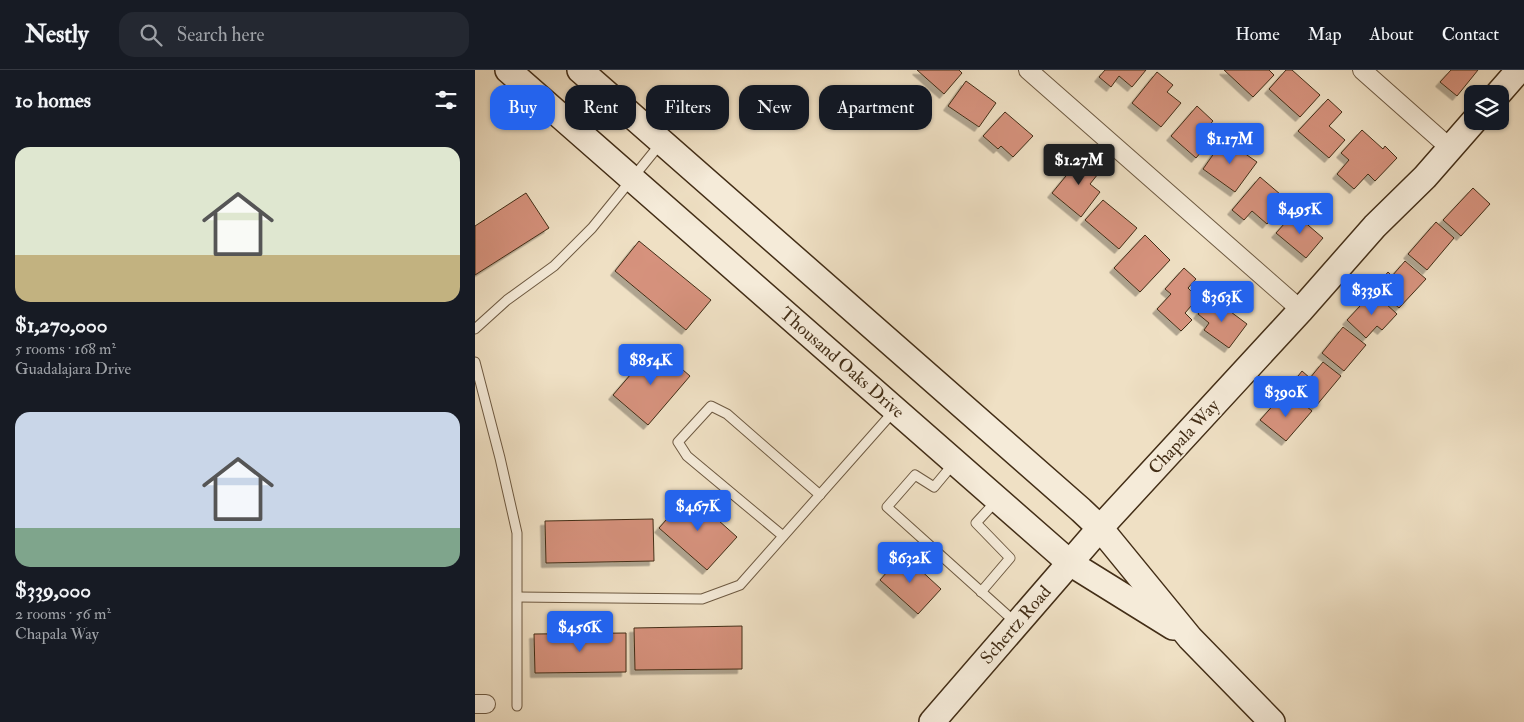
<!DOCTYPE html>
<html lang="en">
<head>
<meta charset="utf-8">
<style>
	:root { --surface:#171b24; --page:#242831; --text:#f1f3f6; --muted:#9ea1a6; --line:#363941; --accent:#2563eb }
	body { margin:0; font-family:"IM FELL Double Pica",serif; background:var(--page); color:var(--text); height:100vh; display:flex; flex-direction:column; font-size:19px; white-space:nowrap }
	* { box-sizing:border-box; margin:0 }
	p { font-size:16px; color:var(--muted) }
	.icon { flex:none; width:28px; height:28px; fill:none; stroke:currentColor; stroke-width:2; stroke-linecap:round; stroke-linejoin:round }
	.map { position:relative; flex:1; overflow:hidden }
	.side { display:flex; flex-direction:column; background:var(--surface); width:475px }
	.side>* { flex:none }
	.guide { position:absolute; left:15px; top:15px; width:475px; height:45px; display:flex; gap:10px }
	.tools { position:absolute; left:989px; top:15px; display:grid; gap:10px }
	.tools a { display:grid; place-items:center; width:45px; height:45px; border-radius:10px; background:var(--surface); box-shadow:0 1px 4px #0004; font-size:25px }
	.price { position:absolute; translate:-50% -42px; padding:0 11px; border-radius:5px; background:var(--accent); color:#fff; font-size:16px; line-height:32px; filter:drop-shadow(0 1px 2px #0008) }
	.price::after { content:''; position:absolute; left:50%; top:30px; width:15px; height:11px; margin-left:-8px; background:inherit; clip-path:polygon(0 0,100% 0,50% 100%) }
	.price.active { background:#222; color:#fff }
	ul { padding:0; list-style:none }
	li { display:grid; align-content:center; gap:10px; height:265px; padding:0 15px }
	li span { display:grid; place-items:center; height:155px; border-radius:15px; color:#555 }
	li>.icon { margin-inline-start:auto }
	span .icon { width:90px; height:90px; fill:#fffc; stroke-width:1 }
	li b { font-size:21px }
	h2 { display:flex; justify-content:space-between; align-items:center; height:60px; padding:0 15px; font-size:21px }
	.pill { padding:0 18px; border-radius:15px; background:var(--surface); box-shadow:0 1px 4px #0004; font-size:18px; line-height:45px }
	.pill.active { background:var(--accent); color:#fff }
	header { display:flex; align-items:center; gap:30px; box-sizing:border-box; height:70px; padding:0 25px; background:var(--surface); border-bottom:1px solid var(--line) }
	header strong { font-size:24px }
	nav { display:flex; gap:28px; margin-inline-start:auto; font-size:18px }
	.search { width:350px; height:45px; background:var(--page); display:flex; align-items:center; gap:12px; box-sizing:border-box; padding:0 18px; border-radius:15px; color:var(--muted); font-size:19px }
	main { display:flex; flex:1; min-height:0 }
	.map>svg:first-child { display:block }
</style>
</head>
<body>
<header>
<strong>Nestly</strong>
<div class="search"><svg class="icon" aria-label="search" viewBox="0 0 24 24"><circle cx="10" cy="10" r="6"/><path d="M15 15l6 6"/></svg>Search here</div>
<nav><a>Home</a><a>Map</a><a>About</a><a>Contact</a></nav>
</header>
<main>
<section class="side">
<h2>10 homes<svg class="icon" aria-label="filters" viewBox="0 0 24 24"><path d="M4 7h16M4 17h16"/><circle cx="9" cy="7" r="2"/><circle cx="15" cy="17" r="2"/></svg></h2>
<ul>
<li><span style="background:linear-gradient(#dfe7d0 70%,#c2b280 0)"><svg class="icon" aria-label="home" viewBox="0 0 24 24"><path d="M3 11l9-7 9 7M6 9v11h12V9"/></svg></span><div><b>$1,270,000</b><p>5 rooms · 168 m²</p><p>Guadalajara Drive</p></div></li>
<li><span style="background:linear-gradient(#c9d6e8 75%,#7fa58c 0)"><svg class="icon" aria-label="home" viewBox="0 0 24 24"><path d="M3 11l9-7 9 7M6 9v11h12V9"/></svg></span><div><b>$339,000</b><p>2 rooms · 56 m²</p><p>Chapala Way</p></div></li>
</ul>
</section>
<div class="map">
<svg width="1049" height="652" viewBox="0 0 1049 652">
	<defs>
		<filter id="shadow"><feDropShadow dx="-4.5" dy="4.5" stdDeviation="0" flood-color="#0004"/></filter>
	</defs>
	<rect width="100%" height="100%" fill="#efe0c4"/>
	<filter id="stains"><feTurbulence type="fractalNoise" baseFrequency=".004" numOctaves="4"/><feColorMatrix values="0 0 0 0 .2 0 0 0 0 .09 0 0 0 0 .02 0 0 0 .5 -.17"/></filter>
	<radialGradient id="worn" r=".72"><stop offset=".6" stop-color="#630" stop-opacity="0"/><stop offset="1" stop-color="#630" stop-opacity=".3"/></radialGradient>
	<g fill="#d6927d" stroke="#432e17" filter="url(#shadow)">
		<path d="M 442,0 L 484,0 L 487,3 L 469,24 Z"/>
		<path d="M 630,0 L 671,0 L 657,17 L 644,6 L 636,17 L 624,7 Z"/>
		<path d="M 749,0 L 794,0 L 799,5 L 778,27 Z"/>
		<path d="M 811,0 L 817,0 L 845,25 L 825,47 L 794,19 Z"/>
		<path d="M 976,0 L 1003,0 L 982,26 L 965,12 Z"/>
		<path d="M 682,2 L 698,15 L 692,22 L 706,33 L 686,57 L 657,33 Z"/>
		<path d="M 491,11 L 521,33 L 504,57 L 473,36 Z"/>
		<path d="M 853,29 L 867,42 L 854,56 L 870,70 L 854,88 L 823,61 Z"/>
		<path d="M 722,36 L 738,51 L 730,60 L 739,67 L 721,88 L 696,66 Z"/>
		<path d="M 530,42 L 558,66 L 538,87 L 526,76 L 523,79 L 508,66 Z"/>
		<path d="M 887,60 L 908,79 L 910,76 L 922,88 L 900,111 L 893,104 L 879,119 L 862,104 L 874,90 L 866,83 Z"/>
		<path d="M 749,69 L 782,92 L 760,122 L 728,99 Z"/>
		<path d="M 609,84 L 627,99 L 615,114 L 625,122 L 606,147 L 577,123 Z"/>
		<path d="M 785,107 L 812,130 L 792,154 L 777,141 L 769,150 L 757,140 Z"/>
		<path d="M 998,118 L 1015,134 L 986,166 L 968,150 Z"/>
		<path d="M 51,123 L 74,158 L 0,205 L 0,156 Z"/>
		<path d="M 628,130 L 662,158 L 644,179 L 610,150 Z"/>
		<path d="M 819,143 L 848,168 L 831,188 L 801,163 Z"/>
		<path d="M 961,152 L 979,168 L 952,200 L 933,184 Z"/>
		<path d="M 670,165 L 695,190 L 665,222 L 639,198 Z"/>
		<path d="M 164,171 L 236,230 L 211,260 L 140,201 Z"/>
		<path d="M 930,191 L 951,209 L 924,238 L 900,217 L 913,202 L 917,206 Z"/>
		<path d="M 709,198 L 721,209 L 713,218 L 723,228 L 710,243 L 717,250 L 706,261 L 682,239 L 696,224 L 690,219 Z"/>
		<path d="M 898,222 L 922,244 L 907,260 L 902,256 L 891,268 L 872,250 Z"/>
		<path d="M 736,227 L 772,254 L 754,278 L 729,260 L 734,253 L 723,244 Z"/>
		<path d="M 868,257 L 891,275 L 869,301 L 847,283 Z"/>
		<path d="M 180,276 L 215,306 L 173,355 L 138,325 Z"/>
		<path d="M 848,292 L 866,306 L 841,336 L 815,316 L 827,301 L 835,308 Z"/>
		<path d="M 819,326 L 837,341 L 811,371 L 785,350 L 802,331 L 809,337 Z"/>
		<path d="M 214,424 L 262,467 L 232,500 L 184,458 Z"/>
		<path d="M 178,449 L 179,491 L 71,493 L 70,451 Z"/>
		<path d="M 428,484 L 466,519 L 443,544 L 405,510 Z"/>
		<path d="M 267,556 L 267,599 L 160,600 L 159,558 Z"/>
		<path d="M 151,563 L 151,602 L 60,603 L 59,564 Z"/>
	</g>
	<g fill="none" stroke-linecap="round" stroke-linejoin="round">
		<defs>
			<g id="lane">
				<path d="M 0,259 L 32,230 L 79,196 L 117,158 L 186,73"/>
				<path d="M 0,292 L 25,388 L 42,463 L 42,636"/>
				<path d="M 479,393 L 459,417 L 440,405 L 412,437 L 540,552"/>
				<path d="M 308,466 L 212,386 L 203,372 L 236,336 L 252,344 L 345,425"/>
				<path d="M 506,522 L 535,488 L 501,453 L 522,430"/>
				<path d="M 43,527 L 227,529 L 265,515 L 419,341"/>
			</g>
			<g id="street">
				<path d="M 553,0 L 826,240"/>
				<path d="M 887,0 L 975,78"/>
				<path d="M 0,634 L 11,634"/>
			</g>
			<g id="secondary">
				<path d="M 33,0 L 595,493 L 698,557"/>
				<path d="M 105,0 L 606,440 L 625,458 L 715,568 L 797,652"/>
				<path d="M 1023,24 L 1044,0"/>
				<path d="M 457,652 L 625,458 L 826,240 L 900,156 L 950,107 L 999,51"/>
			</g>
		</defs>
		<use href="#lane" stroke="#6e5a42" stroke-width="11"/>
		<use href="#street" stroke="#6e5a42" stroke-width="20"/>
		<use href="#secondary" stroke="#432e17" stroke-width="28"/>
		<use href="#lane" stroke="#f5ebd9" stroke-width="9"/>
		<use href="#street" stroke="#f5ebd9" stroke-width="18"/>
		<use href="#secondary" stroke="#f5ebd9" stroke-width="25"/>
	</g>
	<g text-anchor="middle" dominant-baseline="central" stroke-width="4" stroke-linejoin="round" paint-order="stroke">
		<g font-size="18" fill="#432e17" stroke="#f5ebd9">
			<text transform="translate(367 293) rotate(41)">Thousand Oaks Drive</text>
			<text transform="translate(709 367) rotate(-47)">Chapala Way</text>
			<text transform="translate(541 555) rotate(-49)">Schertz Road</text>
		</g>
	</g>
	<rect width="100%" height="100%" filter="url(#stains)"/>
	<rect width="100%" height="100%" fill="url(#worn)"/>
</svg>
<div class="tools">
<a><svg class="icon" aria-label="layers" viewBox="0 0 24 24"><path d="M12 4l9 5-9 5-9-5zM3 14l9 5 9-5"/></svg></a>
</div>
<b class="price" style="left:755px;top:95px">$1.17M</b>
<b class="price active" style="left:604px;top:116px">$1.27M</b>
<b class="price" style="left:825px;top:165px">$495K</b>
<b class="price" style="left:897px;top:246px">$339K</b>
<b class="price" style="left:747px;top:253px">$363K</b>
<b class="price" style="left:176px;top:316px">$854K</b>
<b class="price" style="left:811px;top:348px">$390K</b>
<b class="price" style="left:223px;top:462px">$467K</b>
<b class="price" style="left:435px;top:514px">$632K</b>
<b class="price" style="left:105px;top:583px">$456K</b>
<div class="guide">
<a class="pill active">Buy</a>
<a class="pill">Rent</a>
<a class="pill">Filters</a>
<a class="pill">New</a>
<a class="pill">Apartment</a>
</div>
</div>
</main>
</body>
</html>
